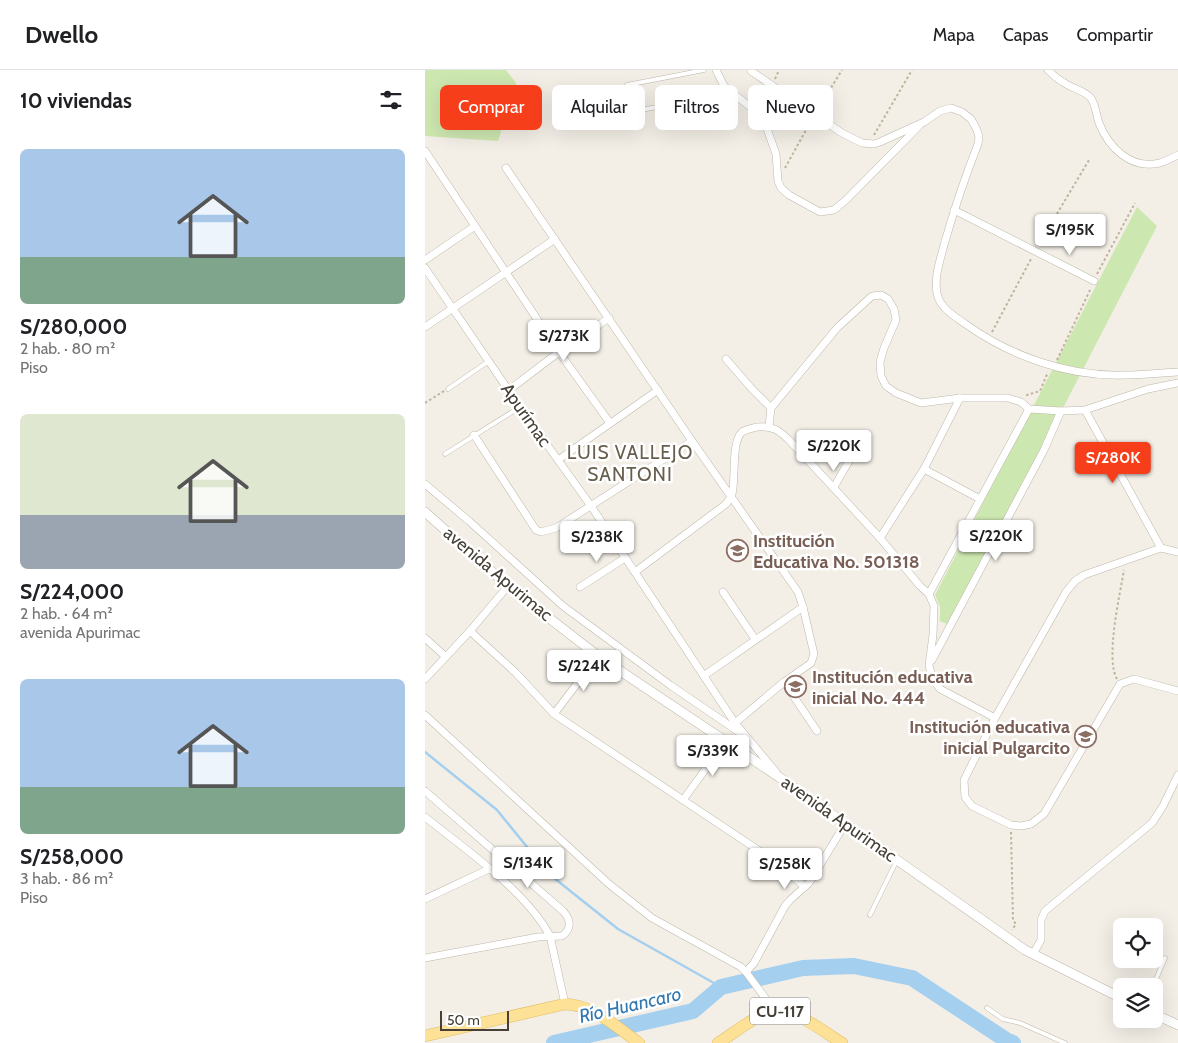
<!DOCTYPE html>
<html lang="es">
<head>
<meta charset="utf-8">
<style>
	:root { --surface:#fff; --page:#f2f2f2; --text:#202124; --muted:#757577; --line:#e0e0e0; --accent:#f63f1a }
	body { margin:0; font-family:Cabin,sans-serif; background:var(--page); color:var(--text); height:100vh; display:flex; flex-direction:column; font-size:19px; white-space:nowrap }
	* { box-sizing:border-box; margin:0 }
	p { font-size:16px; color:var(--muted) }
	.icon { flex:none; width:28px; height:28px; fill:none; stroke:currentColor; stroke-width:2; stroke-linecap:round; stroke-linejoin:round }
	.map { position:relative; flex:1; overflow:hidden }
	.details { display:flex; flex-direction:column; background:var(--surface); width:425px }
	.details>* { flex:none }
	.hud { position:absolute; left:15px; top:15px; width:475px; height:45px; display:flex; gap:10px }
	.controls { position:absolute; left:688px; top:848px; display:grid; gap:10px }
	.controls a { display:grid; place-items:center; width:50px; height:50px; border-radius:8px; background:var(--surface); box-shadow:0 5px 20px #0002; font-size:25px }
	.scale { position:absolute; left:15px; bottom:12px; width:69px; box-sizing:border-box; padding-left:5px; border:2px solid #464036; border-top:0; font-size:14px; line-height:18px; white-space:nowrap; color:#464036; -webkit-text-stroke:4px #fff; paint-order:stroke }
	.price { position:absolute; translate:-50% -42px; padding:0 11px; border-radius:5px; background:#fff; color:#222; font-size:16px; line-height:32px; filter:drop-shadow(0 1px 2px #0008) }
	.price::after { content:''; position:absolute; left:50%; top:30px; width:15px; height:11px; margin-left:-8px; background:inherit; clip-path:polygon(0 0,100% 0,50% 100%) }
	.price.selected { background:var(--accent); color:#fff }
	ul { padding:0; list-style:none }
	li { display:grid; align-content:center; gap:10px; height:265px; padding:0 20px }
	li span { display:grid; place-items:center; height:155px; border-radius:8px; color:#555 }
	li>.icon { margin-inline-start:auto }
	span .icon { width:90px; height:90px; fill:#fffc; stroke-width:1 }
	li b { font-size:21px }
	h2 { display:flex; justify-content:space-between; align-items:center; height:60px; padding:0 20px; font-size:21px }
	.pill { padding:0 18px; border-radius:8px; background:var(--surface); box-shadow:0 5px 20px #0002; font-size:18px; line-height:45px }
	.pill.selected { background:var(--accent); color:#fff }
	header { display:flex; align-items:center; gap:30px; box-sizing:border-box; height:70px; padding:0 25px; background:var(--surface); border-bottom:1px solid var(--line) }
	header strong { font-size:24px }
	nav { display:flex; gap:28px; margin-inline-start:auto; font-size:18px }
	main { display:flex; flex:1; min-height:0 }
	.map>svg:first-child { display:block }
</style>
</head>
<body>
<header>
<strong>Dwello</strong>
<nav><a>Mapa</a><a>Capas</a><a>Compartir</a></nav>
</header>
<main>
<section class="details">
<h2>10 viviendas<svg class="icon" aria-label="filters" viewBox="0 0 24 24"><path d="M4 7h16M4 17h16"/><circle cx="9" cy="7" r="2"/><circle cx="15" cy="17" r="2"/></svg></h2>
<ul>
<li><span style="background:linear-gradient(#a9c7e8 70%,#7fa58c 0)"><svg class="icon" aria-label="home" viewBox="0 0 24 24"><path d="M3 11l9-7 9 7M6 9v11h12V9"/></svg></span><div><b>S/280,000</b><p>2 hab. · 80 m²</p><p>Piso</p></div></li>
<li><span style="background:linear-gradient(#dfe7d0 65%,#9aa5b1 0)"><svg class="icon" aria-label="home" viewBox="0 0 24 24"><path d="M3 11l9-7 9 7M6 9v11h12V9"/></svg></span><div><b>S/224,000</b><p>2 hab. · 64 m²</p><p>avenida Apurimac</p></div></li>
<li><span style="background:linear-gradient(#a9c7e8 70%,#7fa58c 0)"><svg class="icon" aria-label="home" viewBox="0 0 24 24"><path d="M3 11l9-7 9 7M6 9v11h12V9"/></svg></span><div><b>S/258,000</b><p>3 hab. · 86 m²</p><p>Piso</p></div></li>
</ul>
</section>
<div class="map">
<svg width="753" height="973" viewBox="0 0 753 973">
	<rect width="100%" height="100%" fill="#f3efe7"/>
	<g fill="#cde7b0">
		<path d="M 0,0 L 81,0 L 91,13 L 73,71 L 0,66 Z"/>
		<path d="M 712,137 L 732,156 L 638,338 L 522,554 L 515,551 L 515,537 L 510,525 Z"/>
	</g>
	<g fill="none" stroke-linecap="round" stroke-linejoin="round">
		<path stroke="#a4cfef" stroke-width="2.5" d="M 0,682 L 72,740 L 124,804 L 193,859 L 296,917"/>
		<path stroke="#a4cfef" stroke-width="16" d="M 129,973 L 268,941 L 296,917 L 378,898 L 429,896 L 487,908 L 581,970 L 588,973"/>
		<defs>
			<g id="service">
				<path d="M 202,15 L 279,0"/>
				<path d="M 215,40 L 286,28 L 299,16"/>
				<path d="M 23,319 L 64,291"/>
				<path d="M 20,384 L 95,337"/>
				<path d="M 445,845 L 472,790"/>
				<path d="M 728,916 L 740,888"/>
				<path d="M 562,938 L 578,949 L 595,953 L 640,973"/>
			</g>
			<g id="minor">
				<path d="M 291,0 L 299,16 L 330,41 L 340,53 L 351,84 L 353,111 L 356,118 L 364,125 L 395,142 L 409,140 L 421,130 L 495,55"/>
				<path d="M 623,0 C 627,4 632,9 638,12 C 646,18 658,20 665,27 C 671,34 671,45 674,53 C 684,78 706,100 735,93 C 741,91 747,88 753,85"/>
				<path d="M 326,1 L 417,63 L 437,73 L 449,74 L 455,72 L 499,52 L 515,41 L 526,38 L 537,42 L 546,49 L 552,60 L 554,67 L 553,74 C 540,107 529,140 519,175 C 515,191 509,207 512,223 C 514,237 529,246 539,253 C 585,286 643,307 700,305 C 718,305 735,303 753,302"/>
				<path d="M 0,81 L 134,282 L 185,353"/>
				<path d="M 81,98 L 267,371 L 373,522 L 378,537 L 389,584 L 386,593 L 359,612 L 310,653"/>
				<path d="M 529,140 L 669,211"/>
				<path d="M 0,190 L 50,156"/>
				<path d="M 0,198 L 95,337 L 166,436 L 310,653 L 351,702"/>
				<path d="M 0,257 L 130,169"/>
				<path d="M 301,289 L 327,319 L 346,338"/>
				<path d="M 84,320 L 134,282 L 184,248"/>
				<path d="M 660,340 L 736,478"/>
				<path d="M 344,356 L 346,338 L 412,258 L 447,226 L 456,225 L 463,229 L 469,239 L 471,250 L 459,278 L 455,292 L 456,306 L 461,316 L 471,323 L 496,333 L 535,328 L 583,328 L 596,332 L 604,339 L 636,341"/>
				<path d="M 49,365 L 111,460 L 116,462 L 131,458 L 267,371"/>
				<path d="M 133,390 L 233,320"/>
				<path d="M 499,399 L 555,429"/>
				<path d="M 0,414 L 44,451 L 138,536 L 245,615 L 314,662"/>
				<path d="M 409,417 L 435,372"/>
				<path d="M 455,468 L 499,399 L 535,328"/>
				<path d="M 753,482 L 736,478 L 659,505 L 650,511 L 641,522 L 570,648 L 539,710 L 540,727 L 547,736 L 586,755 L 596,756 L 606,754 L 619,744 L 695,614 L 709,609 L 753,621"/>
				<path d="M 210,502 L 301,434 C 303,431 306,428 307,424 C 311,409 306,372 317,362 C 320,360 328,358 332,357 C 348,355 355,361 366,372 L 455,468 L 495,516 L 504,524 L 509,536 L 508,565 L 504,595 L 507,608 L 515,619 L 570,648"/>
				<path d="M 83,516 L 45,561 L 91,603 L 129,644 L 351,792 L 380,817"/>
				<path d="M 155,517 L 200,488"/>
				<path d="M 298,522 L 330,569"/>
				<path d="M 504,524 L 604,339"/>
				<path d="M 0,568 L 21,587"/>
				<path d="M 507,590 L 619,380 L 636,341 L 660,340 L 723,319 L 753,313"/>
				<path d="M 280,605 L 378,537"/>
				<path d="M 0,609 L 45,561"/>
				<path d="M 359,612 L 392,661"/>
				<path d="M 129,644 L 173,586"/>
				<path d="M 0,645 L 184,814 L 227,848 L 316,897 L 321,902 L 349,940"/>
				<path d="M 0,721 L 138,841 C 146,850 147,859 137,866 L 113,867 L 0,888"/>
				<path d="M 258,730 L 301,671"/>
				<path d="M 0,747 C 40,779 101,821 125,866 L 140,934"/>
				<path d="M 0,829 L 64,799"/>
				<path d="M 608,884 L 616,870 L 616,850 L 620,841 L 727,753 L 738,736 L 753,705"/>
				<path d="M 321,902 L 329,893 L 360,836 L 365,830 L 384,813 L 420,754"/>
			</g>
			<g id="tertiary">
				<path d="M 0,442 L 83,516 L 173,586 L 354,707 L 600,880 L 696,928"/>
				<path d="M 729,944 L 753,955"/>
			</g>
			<g id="primary">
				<path d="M 0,966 L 140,934 C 168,935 192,957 214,973"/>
				<path d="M 293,973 C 309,963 330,946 347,941 C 365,935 402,964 417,973"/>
			</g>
		</defs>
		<use href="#service" stroke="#beb7a9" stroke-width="5"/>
		<use href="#minor" stroke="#beb7a9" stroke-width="8"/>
		<use href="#tertiary" stroke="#beb7a9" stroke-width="10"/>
		<use href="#primary" stroke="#e2be66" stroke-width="12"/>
		<g stroke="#c0b39b" stroke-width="2" stroke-dasharray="2.5 2.5" stroke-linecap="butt">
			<path d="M 350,9 L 354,0"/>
			<path d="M 393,39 L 417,0"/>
			<path d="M 449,65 L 487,0"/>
			<path d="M 360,98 L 386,51"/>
			<path d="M 614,174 L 664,90"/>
			<path d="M 672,204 L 710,133"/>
			<path d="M 567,262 L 606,189"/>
			<path d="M 632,290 L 666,218"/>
			<path d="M 602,326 L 602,325 L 615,321 L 623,302"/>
			<path d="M 0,333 L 19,321"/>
			<path d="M 692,609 C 680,589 695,524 699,500"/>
			<path d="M 586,762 L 588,850 L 591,854 L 587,860"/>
		</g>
		<use href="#service" stroke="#fff" stroke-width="4"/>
		<use href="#minor" stroke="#fff" stroke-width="7"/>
		<use href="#tertiary" stroke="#fff" stroke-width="9"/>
		<use href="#primary" stroke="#fce196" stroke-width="11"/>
	</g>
	<defs>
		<symbol id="school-ring" viewBox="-11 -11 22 22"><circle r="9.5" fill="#fff" stroke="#8d6e63" stroke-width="1.5"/><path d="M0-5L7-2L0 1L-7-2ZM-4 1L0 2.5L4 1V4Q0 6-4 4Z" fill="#8d6e63"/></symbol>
	</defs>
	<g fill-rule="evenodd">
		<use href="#school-ring" x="300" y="468" width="25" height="25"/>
		<use href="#school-ring" x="358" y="604" width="25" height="25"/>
		<use href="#school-ring" x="648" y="654" width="25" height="25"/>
	</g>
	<g text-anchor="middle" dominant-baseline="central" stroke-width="5" stroke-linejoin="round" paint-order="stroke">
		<rect fill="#fff" stroke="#7e7972" stroke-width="1" x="325" y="927.5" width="60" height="27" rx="4"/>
		<g font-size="16" font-weight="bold" fill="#464036">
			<text x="355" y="941">CU-117</text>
		</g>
		<g font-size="18" fill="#464036" stroke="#fff">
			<text transform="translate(101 345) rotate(55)">Apurímac</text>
			<text transform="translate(73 504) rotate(40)">avenida Apurimac</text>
			<text transform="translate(414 749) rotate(35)">avenida Apurimac</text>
		</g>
		<g font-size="18" font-weight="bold" fill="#785e54" stroke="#fff" text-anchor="start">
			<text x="328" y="471">Institución<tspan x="328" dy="21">Educativa No. 501318</tspan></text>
			<text x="387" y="607">Institución educativa<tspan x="387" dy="21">inicial No. 444</tspan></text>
			<text x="645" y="657" text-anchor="end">Institución educativa<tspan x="645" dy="21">inicial Pulgarcito</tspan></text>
		</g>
		<g font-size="19" letter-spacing="1" fill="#685e4d" stroke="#fff">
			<text x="205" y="382">LUIS VALLEJO<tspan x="205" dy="22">SANTONI</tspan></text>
		</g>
		<g font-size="19" font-style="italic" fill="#3178b0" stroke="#fff">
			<text transform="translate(205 935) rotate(-13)">Río Huancaro</text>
		</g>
	</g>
</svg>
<div class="controls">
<a><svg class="icon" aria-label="locate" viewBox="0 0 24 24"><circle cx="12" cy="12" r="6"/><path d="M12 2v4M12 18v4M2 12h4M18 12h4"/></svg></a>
<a><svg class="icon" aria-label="layers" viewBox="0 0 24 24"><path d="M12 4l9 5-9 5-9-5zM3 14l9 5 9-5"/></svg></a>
</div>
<div class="scale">50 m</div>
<b class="price" style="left:645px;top:186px">S/195K</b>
<b class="price" style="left:139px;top:292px">S/273K</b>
<b class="price" style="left:409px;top:402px">S/220K</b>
<b class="price selected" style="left:688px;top:414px">S/280K</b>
<b class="price" style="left:571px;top:492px">S/220K</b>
<b class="price" style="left:172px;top:493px">S/238K</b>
<b class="price" style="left:159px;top:622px">S/224K</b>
<b class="price" style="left:288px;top:707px">S/339K</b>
<b class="price" style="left:103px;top:819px">S/134K</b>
<b class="price" style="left:360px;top:820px">S/258K</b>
<div class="hud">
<a class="pill selected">Comprar</a>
<a class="pill">Alquilar</a>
<a class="pill">Filtros</a>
<a class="pill">Nuevo</a>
</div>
</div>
</main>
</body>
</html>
